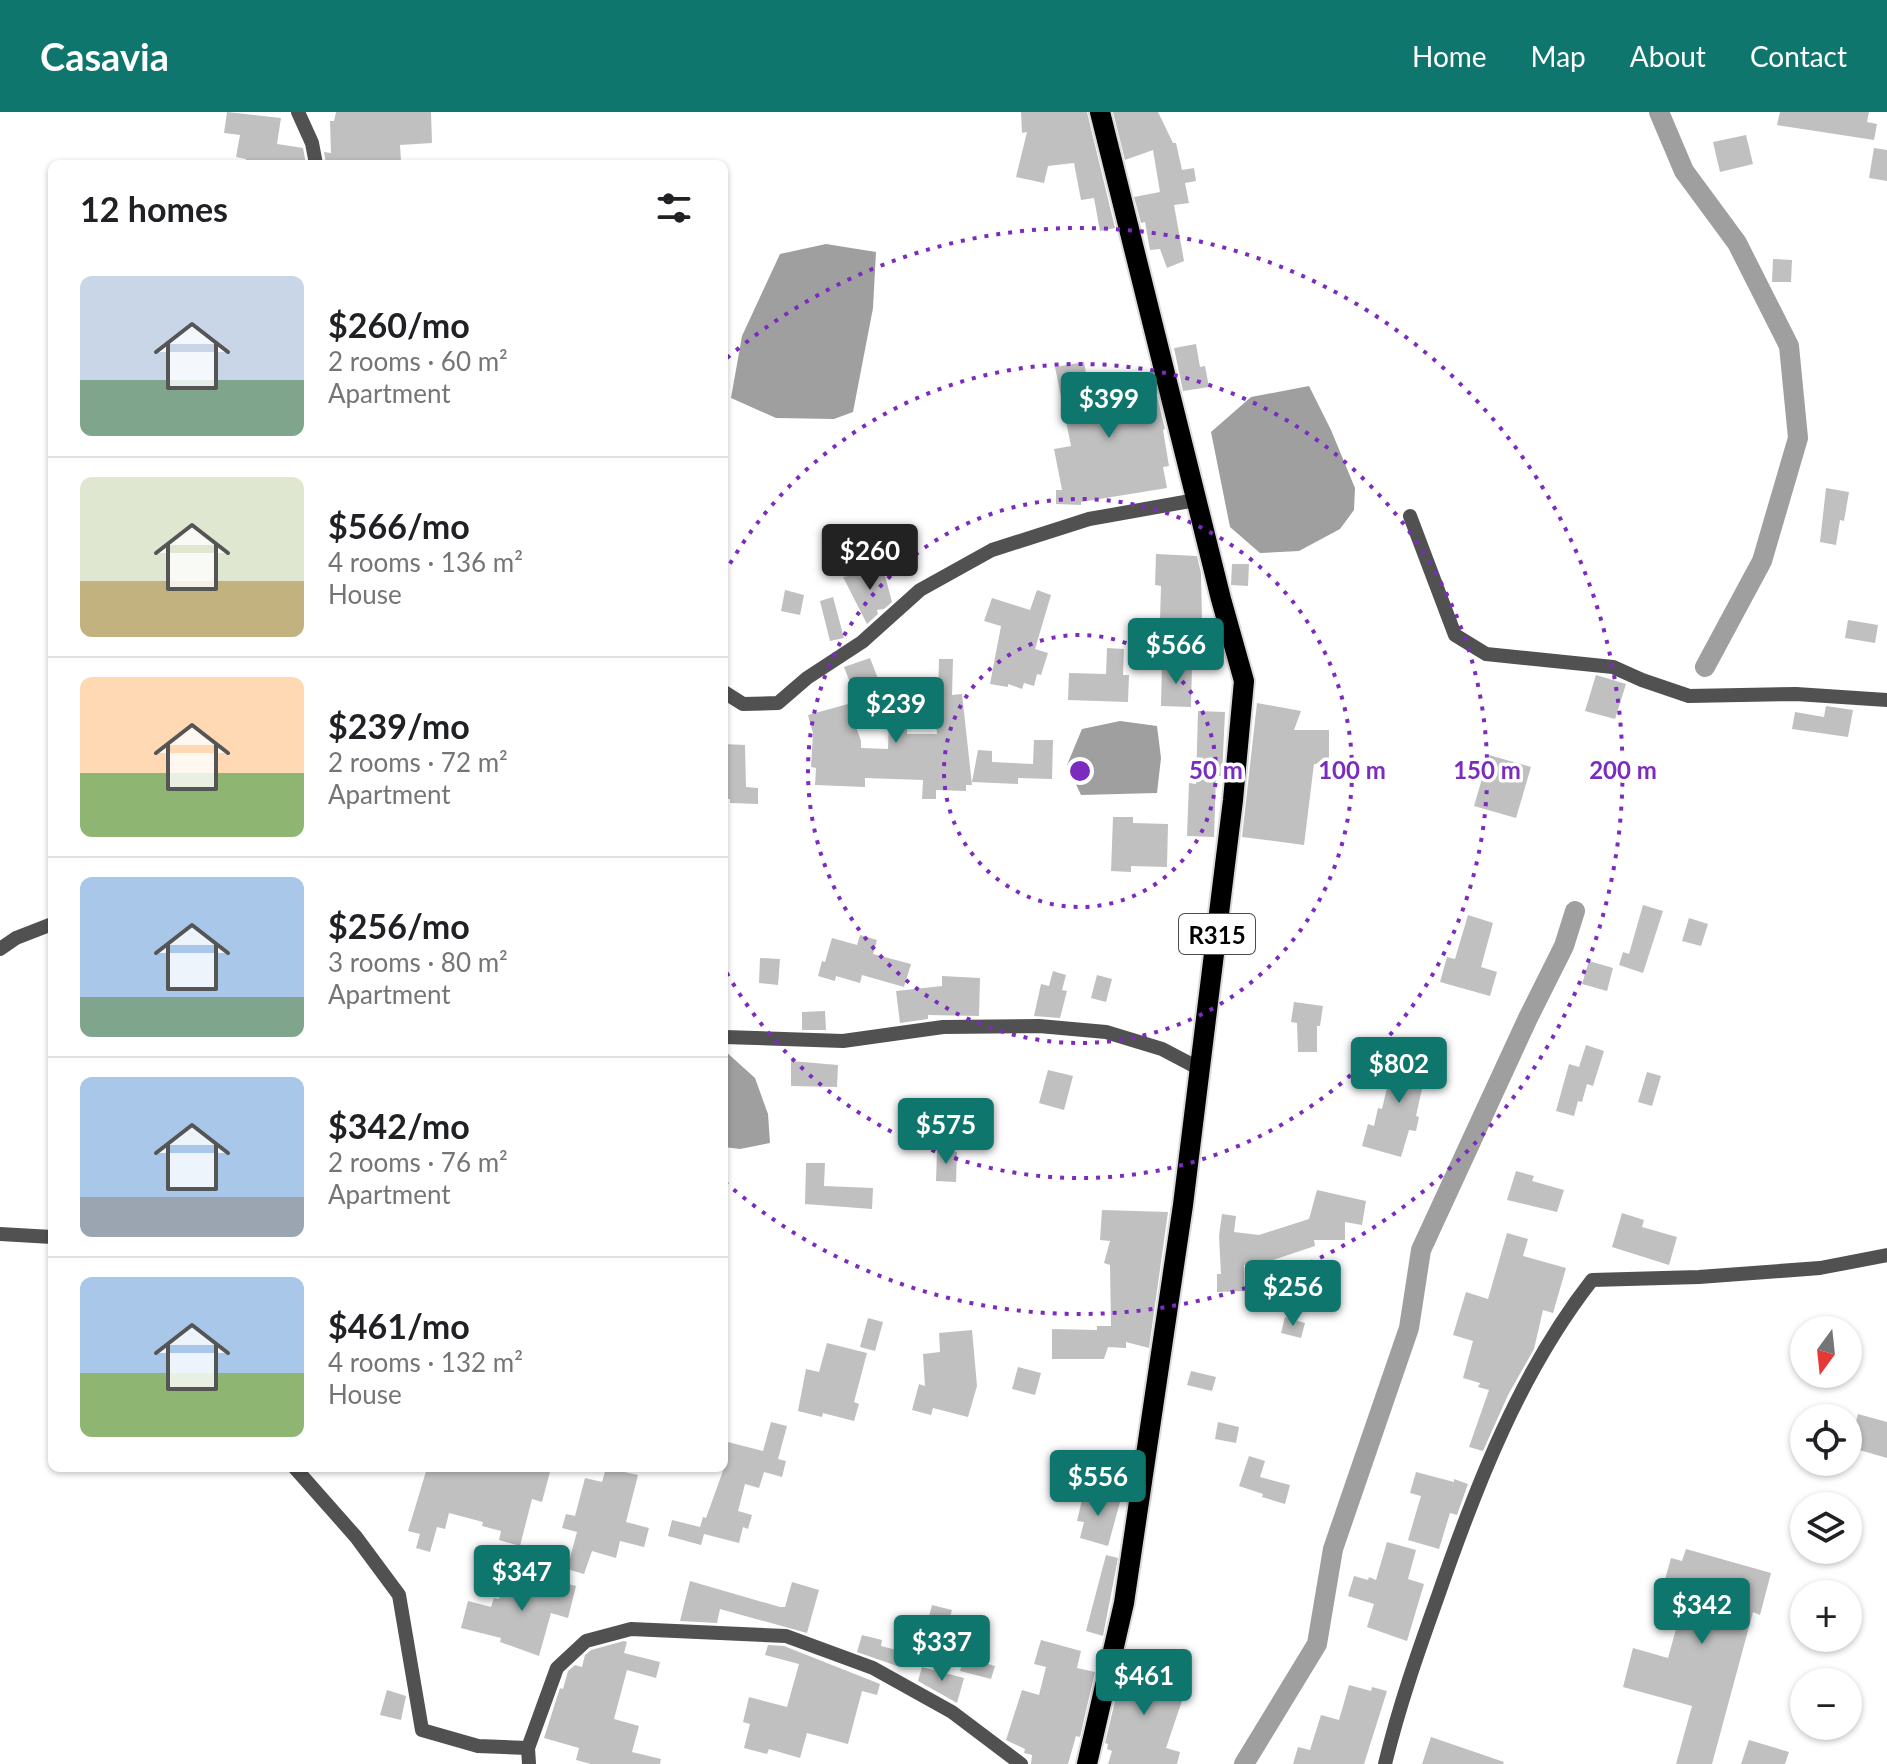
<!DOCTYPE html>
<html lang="en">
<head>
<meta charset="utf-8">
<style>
	:root { --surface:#fff; --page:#f6f6f6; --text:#202124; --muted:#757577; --line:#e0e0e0; --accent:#0f766e }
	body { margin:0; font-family:Lato,sans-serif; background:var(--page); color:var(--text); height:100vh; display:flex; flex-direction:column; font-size:30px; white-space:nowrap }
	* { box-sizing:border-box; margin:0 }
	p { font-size:26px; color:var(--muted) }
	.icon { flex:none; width:44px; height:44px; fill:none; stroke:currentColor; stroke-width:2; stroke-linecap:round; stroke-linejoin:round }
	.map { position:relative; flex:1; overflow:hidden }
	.drawer { position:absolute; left:48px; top:48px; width:680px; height:1312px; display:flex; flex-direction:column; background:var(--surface); border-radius:12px; box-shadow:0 2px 6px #0004 }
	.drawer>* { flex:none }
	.needle { width:52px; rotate:195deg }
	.tools { position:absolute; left:1790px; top:1204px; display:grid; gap:16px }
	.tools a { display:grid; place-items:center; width:72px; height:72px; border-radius:50%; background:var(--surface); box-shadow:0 2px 6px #0004; font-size:40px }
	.price { position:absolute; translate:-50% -68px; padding:0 18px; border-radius:8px; background:var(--accent); color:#fff; font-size:26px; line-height:52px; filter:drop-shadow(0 2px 4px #0008) }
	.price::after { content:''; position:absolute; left:50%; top:48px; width:24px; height:18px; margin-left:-12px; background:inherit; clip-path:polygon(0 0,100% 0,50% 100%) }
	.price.on { background:#222; color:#fff }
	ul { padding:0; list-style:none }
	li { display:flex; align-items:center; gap:24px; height:200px; padding:0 32px }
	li+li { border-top:2px solid var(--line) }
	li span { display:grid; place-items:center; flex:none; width:224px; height:160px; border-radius:12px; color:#555 }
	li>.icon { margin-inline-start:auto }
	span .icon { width:96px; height:96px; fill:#fffc; stroke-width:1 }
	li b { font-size:34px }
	h2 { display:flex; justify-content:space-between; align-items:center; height:96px; padding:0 32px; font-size:34px }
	header { display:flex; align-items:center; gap:48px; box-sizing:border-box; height:112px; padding:0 40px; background:var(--accent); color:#fff }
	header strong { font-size:38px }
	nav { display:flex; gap:44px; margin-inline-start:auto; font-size:28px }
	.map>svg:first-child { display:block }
</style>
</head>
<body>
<header>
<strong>Casavia</strong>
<nav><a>Home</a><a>Map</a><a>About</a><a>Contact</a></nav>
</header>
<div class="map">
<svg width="1887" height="1652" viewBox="0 0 1887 1652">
	<rect width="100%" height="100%" fill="#fff"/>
	<g fill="#9f9f9f">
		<path d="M 826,132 L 876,140 L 873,196 L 853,300 L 834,307 L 776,306 L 731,286 L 742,224 L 780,142 Z"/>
		<path d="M 1309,274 L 1331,318 L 1355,376 L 1354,398 L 1340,417 L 1299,439 L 1260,441 L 1230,415 L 1211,320 L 1251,285 Z"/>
		<path d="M 1120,609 L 1157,614 L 1161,646 L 1157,681 L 1081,683 L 1067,653 L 1082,617 Z"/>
		<path d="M 724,938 L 755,966 L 768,1002 L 770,1031 L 740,1037 L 724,1035 Z"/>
	</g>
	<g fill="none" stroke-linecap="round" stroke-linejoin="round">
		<g stroke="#9f9f9f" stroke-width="20">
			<path d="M 1659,0 L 1684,59 L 1737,131 L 1789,234 L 1798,326 L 1762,449 L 1705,555"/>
			<path d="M 1244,1652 L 1317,1532 L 1333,1437 L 1409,1216 L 1421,1138 L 1528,906 L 1564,834 L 1575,799"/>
		</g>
	</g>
	<g fill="#c0c0c0">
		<path d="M 227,0 L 281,6 L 277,32 L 303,36 L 306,52 L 245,52 L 246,47 L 236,45 L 240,23 L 224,21 Z"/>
		<path d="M 336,0 L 431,0 L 432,31 L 400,33 L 401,49 L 326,52 L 324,40 L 331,41 L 330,9 L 334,9 Z"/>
		<path d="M 1021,0 L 1087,0 L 1115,116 L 1100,119 L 1094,86 L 1081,88 L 1074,51 L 1048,54 L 1044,71 L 1016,65 L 1027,20 L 1022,21 Z"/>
		<path d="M 1113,0 L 1158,0 L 1173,31 L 1176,31 L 1182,58 L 1194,56 L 1196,69 L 1185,71 L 1189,91 L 1174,93 L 1184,149 L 1167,156 L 1160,137 L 1150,138 L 1145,110 L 1141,111 L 1134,85 L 1160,80 L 1153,38 L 1125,48 Z"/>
		<path d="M 1780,0 L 1869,0 L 1867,10 L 1877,12 L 1874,28 L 1777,13 Z"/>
		<path d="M 1746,23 L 1753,52 L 1720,60 L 1713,30 Z"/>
		<path d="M 1874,36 L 1887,38 L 1887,69 L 1869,66 Z"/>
		<path d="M 1773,147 L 1792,148 L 1791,170 L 1772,170 Z"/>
		<path d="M 1196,232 L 1200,255 L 1205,254 L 1209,275 L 1183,279 L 1174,236 Z"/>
		<path d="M 1084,250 L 1090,284 L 1127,277 L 1127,275 L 1153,267 L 1165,317 L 1163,318 L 1169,354 L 1163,355 L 1167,376 L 1081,390 L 1081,393 L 1056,392 L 1056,378 L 1062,378 L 1054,337 L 1071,334 L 1055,255 Z"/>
		<path d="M 1826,376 L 1849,380 L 1844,409 L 1840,408 L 1836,433 L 1820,430 Z"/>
		<path d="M 1156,442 L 1197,444 L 1201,461 L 1202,509 L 1160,508 L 1161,474 L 1155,473 Z"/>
		<path d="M 1232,452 L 1249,452 L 1248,474 L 1231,473 Z"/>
		<path d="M 883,456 L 892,490 L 884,497 L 877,498 L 878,502 L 867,512 L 843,465 Z"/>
		<path d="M 785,478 L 804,483 L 800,503 L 781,499 Z"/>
		<path d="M 1037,478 L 1051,483 L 1035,537 L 1048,541 L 1041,563 L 1037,562 L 1034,574 L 1024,571 L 1022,577 L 1008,572 L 1008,575 L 990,572 L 1001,514 L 984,509 L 992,486 L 1030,498 Z"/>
		<path d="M 833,485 L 844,526 L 830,529 L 820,489 Z"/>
		<path d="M 1848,508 L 1878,513 L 1875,531 L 1845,526 Z"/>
		<path d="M 1107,536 L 1124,537 L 1123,563 L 1129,563 L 1128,590 L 1068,588 L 1069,561 L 1106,562 Z"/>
		<path d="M 870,546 L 880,572 L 854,581 L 844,555 Z"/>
		<path d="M 939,547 L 953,547 L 952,583 L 962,582 L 972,673 L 966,673 L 966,679 L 936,678 L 936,687 L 922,687 L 923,668 L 865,666 L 865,675 L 815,673 L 816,656 L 811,655 L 813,621 L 808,603 L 848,592 L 861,629 L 861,636 L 888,637 L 890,579 L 908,579 L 907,622 L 937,622 L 933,585 L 938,584 Z"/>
		<path d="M 1162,552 L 1192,553 L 1191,595 L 1161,594 Z"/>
		<path d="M 1596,563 L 1626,572 L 1615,607 L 1585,599 Z"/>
		<path d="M 1257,591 L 1301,599 L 1294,618 L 1329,618 L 1329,652 L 1314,652 L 1304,733 L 1242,725 Z"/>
		<path d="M 1826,594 L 1853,598 L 1848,625 L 1792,617 L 1795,600 L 1824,605 Z"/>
		<path d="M 1198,599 L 1225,600 L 1222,664 L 1216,664 L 1214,725 L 1187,724 L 1189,671 L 1196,672 Z"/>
		<path d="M 1034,628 L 1053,628 L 1052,667 L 1018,666 L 1018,672 L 972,670 L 978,638 L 992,639 L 992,650 L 1033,652 Z"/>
		<path d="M 724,632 L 745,633 L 746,675 L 758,676 L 758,692 L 730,691 L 730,687 L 724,687 Z"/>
		<path d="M 1489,643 L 1531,655 L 1516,706 L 1474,694 Z"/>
		<path d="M 1113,705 L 1133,705 L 1133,711 L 1168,712 L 1167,755 L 1131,754 L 1131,760 L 1111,759 Z"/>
		<path d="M 1643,793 L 1663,799 L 1643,861 L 1619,853 L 1623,840 L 1629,842 Z"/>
		<path d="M 1468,803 L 1493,811 L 1481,855 L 1497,860 L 1490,884 L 1440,870 L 1447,845 L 1455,847 Z"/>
		<path d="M 1689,806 L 1708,812 L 1701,834 L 1682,829 Z"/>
		<path d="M 860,823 L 877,828 L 873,842 L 911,852 L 904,875 L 862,863 L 860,871 L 836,864 L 835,869 L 818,864 L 822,849 L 825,850 L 832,826 L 857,833 Z"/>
		<path d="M 760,846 L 780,847 L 778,873 L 759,871 Z"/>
		<path d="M 1589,849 L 1613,856 L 1607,879 L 1582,872 Z"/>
		<path d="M 1053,859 L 1066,863 L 1062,878 L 1067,879 L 1060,906 L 1034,904 L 1041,872 L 1049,874 Z"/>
		<path d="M 1097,863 L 1112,867 L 1106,890 L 1091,886 Z"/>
		<path d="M 942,864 L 980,866 L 979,904 L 928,903 L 928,907 L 900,911 L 896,879 L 942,874 Z"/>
		<path d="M 1294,890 L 1323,894 L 1320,914 L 1317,914 L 1317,940 L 1298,940 L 1297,911 L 1291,910 Z"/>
		<path d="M 825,899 L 826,918 L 802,918 L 802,900 Z"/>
		<path d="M 1586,933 L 1604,939 L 1593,974 L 1587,972 L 1582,990 L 1578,989 L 1574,1004 L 1556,999 L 1569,952 L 1579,955 Z"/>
		<path d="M 1405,934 L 1430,940 L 1416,1004 L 1419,1005 L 1416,1019 L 1409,1018 L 1401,1045 L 1362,1034 L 1368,1012 L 1374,1014 L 1378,996 L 1382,997 L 1390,963 L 1398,964 Z"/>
		<path d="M 791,949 L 838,953 L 837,975 L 791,974 Z"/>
		<path d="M 1048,958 L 1073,964 L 1064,998 L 1039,991 Z"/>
		<path d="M 1647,960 L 1661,964 L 1652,994 L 1638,990 Z"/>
		<path d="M 937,1039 L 957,1040 L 956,1070 L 936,1069 Z"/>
		<path d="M 806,1051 L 825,1051 L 824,1074 L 873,1076 L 872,1097 L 805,1092 Z"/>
		<path d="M 1516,1059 L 1534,1064 L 1532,1069 L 1564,1078 L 1557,1100 L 1507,1088 Z"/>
		<path d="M 1317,1078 L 1366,1089 L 1362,1113 L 1345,1110 L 1345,1128 L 1314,1128 L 1315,1134 L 1261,1152 L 1244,1153 L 1244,1179 L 1217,1180 L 1217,1162 L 1221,1162 L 1219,1124 L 1222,1102 L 1236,1104 L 1234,1120 L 1259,1123 L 1309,1107 Z"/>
		<path d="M 1102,1098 L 1168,1100 L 1149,1236 L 1126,1230 L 1126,1236 L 1108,1235 L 1104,1247 L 1052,1247 L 1052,1217 L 1097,1218 L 1097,1214 L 1111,1214 L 1110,1153 L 1104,1151 L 1110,1129 L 1100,1128 Z"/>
		<path d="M 1622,1101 L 1644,1108 L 1642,1115 L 1677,1125 L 1669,1153 L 1612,1135 Z"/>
		<path d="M 1507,1121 L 1528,1127 L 1523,1144 L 1566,1156 L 1553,1201 L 1543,1198 L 1534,1237 L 1508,1283 L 1483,1339 L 1469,1335 L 1489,1278 L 1478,1275 L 1480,1271 L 1463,1266 L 1473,1229 L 1453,1223 L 1466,1180 L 1488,1187 Z"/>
		<path d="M 1285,1205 L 1305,1211 L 1301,1226 L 1281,1221 Z"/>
		<path d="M 868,1206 L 883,1210 L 875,1239 L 860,1235 Z"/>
		<path d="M 972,1218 L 977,1274 L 968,1305 L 933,1296 L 931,1303 L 912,1298 L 919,1272 L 925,1274 L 923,1242 L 940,1240 L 939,1221 Z"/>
		<path d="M 827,1231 L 867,1241 L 854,1290 L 859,1292 L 854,1309 L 823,1301 L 822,1305 L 798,1299 L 806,1257 L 819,1260 Z"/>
		<path d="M 1018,1255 L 1041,1261 L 1035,1283 L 1012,1277 Z"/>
		<path d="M 1191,1259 L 1216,1265 L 1212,1279 L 1187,1273 Z"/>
		<path d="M 1858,1302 L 1887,1310 L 1887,1346 L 1849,1335 Z"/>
		<path d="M 771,1310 L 787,1314 L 778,1347 L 786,1349 L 782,1365 L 764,1360 L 759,1376 L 745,1372 L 738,1399 L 752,1403 L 748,1417 L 743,1415 L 739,1431 L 704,1422 L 701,1433 L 668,1424 L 672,1408 L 700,1415 L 703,1405 L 706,1406 L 724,1356 L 724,1329 L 763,1339 Z"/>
		<path d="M 1218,1310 L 1239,1315 L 1236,1331 L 1215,1327 Z"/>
		<path d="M 1249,1344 L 1265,1349 L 1260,1365 L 1290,1373 L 1285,1392 L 1262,1385 L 1263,1382 L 1239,1374 Z"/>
		<path d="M 427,1356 L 551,1356 L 542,1390 L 532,1387 L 520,1434 L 499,1428 L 501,1419 L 482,1414 L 483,1410 L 449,1401 L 445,1417 L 437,1415 L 430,1440 L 416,1436 L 420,1422 L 408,1419 Z"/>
		<path d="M 606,1356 L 638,1363 L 626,1410 L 649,1416 L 644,1435 L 620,1429 L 616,1446 L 592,1439 L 584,1462 L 567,1457 L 577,1420 L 562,1416 L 566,1402 L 575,1404 L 585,1366 L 602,1370 Z"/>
		<path d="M 1416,1360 L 1454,1370 L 1454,1367 L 1468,1372 L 1457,1403 L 1450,1401 L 1439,1437 L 1408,1428 L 1421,1384 L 1410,1381 Z"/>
		<path d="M 1084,1380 L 1120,1390 L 1108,1434 L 1080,1426 L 1084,1410 L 1077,1409 Z"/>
		<path d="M 1387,1430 L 1416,1438 L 1408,1467 L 1424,1472 L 1407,1529 L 1367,1515 L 1374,1492 L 1348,1484 L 1354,1464 L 1368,1468 L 1369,1465 L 1376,1468 Z"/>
		<path d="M 1686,1437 L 1771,1461 L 1760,1503 L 1753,1500 L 1712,1652 L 1676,1652 L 1692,1594 L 1623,1575 L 1633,1536 L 1668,1546 L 1684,1488 L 1661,1482 L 1671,1446 L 1682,1449 Z"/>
		<path d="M 1106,1443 L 1118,1446 L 1103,1524 L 1086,1519 Z"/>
		<path d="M 524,1460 L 576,1474 L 568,1506 L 551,1501 L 539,1544 L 500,1530 L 501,1526 L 461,1516 L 468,1489 L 491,1495 L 494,1486 L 499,1487 L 502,1475 L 518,1480 Z"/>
		<path d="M 690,1469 L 780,1495 L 785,1495 L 792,1470 L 819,1478 L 807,1521 L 720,1497 L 717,1511 L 680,1509 Z"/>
		<path d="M 932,1493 L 952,1498 L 948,1511 L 966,1515 L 961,1534 L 924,1524 Z"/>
		<path d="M 862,1523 L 882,1528 L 881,1534 L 904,1540 L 900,1555 L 857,1540 Z"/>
		<path d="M 1041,1528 L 1081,1539 L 1077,1556 L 1095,1560 L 1080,1625 L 1076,1624 L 1068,1652 L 1031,1652 L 1032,1643 L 1024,1641 L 1025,1637 L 1006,1628 L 1022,1578 L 1039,1583 L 1046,1555 L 1034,1552 Z"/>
		<path d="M 624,1529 L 627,1530 L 624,1541 L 660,1550 L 656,1566 L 627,1558 L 614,1607 L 639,1614 L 632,1640 L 661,1647 L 660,1652 L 591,1652 L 576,1648 L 579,1636 L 544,1626 L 560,1576 L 563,1577 L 568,1559 L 575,1553 L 582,1555 L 585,1543 L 591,1538 Z"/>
		<path d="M 768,1533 L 784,1534 L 880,1572 L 877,1583 L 862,1579 L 848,1632 L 807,1621 L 800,1646 L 769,1637 L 767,1642 L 744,1636 L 750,1612 L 743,1610 L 749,1585 L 787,1595 L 799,1552 L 765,1543 Z"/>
		<path d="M 1148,1538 L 1168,1544 L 1159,1575 L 1184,1583 L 1166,1636 L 1180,1640 L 1177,1652 L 1108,1652 L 1112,1639 L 1107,1637 L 1108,1632 L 1105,1631 L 1122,1560 L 1140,1564 Z"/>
		<path d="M 964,1545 L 995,1554 L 991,1567 L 960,1559 Z"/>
		<path d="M 922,1555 L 964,1566 L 957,1591 L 918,1569 Z"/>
		<path d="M 1349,1573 L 1371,1579 L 1372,1575 L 1387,1579 L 1364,1652 L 1293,1652 L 1298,1635 L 1310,1638 L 1321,1603 L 1339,1608 Z"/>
		<path d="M 387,1578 L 406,1584 L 401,1608 L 380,1603 Z"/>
		<path d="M 1431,1625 L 1504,1650 L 1503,1652 L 1422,1652 Z"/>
		<path d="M 1749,1628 L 1789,1640 L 1785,1652 L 1741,1652 Z"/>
	</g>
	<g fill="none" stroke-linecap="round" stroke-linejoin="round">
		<defs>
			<path id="primary" d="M 1087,1652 L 1124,1491 L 1183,1093 L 1233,688 L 1244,569 L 1221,487 L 1100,0"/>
		</defs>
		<use href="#primary" stroke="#dbdbdb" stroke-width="24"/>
		<g stroke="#515151" stroke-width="14">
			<path d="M 298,0 L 312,31 L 316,52"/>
			<path d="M 1410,404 L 1455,523 L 1486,542 L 1613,555 L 1642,568 L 1689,584 L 1796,582 L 1887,588"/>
			<path d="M 724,580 L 743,592 L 778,591 L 807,566 L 862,530 L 920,478 L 992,438 L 1089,407 L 1196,388"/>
			<path d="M 0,837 L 16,826 L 52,812"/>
			<path d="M 724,925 L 843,929 L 943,915 L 1039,914 L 1106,920 L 1162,937 L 1200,957"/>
			<path d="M 0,1122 L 52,1125"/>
			<path d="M 295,1356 L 356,1425 L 399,1483 L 422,1618 L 478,1634 L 528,1636"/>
			<path d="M 529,1652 L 528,1636 L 557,1556 L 586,1529 L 631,1517 L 786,1524 L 873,1556 L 952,1600 L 1021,1652"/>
			<path d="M 1385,1652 C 1399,1594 1418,1540 1438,1484 C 1476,1374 1520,1260 1592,1168 L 1699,1165 L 1820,1156 L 1887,1143"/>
		</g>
		<use href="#primary" stroke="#000" stroke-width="20"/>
	</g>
	<g fill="none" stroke="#7b2cbf" stroke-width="4" stroke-dasharray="4 8">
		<circle cx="1080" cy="659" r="136"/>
		<circle cx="1080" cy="659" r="272"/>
		<path d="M724 462A407 407 0 1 1 724 856"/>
		<path d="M727 246A543 543 0 1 1 727 1072"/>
	</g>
	<g text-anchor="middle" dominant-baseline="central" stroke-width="7" stroke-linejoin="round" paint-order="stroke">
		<rect fill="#fff" stroke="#4c4c4c" stroke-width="2" x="1179" y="802" width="76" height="40" rx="6"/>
		<g font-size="24" font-weight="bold" fill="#000">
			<text x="1217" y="822">R315</text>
		</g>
	</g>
	<circle cx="1080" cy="659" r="12" fill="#7b2cbf" stroke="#fff" stroke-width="4"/>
	<g font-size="24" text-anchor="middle" font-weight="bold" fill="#7b2cbf" stroke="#fff" stroke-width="7" stroke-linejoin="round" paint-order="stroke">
		<text x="1216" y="667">50 m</text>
		<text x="1352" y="667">100 m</text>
		<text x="1487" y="667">150 m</text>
		<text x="1623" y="667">200 m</text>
	</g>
</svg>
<div class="tools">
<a><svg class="needle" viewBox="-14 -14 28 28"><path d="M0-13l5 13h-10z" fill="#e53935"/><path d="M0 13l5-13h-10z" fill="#757577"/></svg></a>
<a><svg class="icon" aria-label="locate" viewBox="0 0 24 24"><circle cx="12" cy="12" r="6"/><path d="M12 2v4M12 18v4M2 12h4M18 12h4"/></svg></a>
<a><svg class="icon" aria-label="layers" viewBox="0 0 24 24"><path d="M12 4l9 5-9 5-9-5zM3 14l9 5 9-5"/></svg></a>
<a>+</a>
<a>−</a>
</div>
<b class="price" style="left:1109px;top:328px">$399</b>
<b class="price on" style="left:870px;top:480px">$260</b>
<b class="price" style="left:1176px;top:574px">$566</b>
<b class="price" style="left:896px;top:633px">$239</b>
<b class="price" style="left:1399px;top:993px">$802</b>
<b class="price" style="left:946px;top:1054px">$575</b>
<b class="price" style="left:1293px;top:1216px">$256</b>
<b class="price" style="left:1098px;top:1406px">$556</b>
<b class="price" style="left:522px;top:1501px">$347</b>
<b class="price" style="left:1702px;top:1534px">$342</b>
<b class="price" style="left:942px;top:1571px">$337</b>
<b class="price" style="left:1144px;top:1605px">$461</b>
<section class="drawer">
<h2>12 homes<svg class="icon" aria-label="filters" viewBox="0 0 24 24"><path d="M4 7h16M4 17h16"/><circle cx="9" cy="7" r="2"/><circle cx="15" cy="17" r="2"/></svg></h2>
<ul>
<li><span style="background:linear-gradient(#c9d6e8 65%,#7fa58c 0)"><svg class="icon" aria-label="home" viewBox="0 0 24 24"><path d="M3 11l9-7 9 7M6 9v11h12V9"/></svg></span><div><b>$260/mo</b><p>2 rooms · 60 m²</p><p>Apartment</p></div></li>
<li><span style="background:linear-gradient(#dfe7d0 65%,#c2b280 0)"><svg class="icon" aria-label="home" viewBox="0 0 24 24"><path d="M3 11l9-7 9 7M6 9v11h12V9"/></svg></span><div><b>$566/mo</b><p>4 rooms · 136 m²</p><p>House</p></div></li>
<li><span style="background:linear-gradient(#ffd9b3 60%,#8fb573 0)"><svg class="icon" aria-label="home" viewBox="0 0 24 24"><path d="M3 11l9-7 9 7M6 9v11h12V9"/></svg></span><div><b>$239/mo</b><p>2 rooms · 72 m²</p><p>Apartment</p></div></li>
<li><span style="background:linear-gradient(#a9c7e8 75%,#7fa58c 0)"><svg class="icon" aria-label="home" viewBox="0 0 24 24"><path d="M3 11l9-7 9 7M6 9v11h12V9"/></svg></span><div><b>$256/mo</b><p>3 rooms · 80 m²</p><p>Apartment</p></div></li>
<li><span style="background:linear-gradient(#a9c7e8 75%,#9aa5b1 0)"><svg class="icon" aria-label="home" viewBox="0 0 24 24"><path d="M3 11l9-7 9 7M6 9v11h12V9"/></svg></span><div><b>$342/mo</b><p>2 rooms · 76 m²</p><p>Apartment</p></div></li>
<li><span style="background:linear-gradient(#a9c7e8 60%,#8fb573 0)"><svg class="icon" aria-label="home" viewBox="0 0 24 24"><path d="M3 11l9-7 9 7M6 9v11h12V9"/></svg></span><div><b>$461/mo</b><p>4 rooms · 132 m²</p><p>House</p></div></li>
</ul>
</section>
</div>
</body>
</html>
